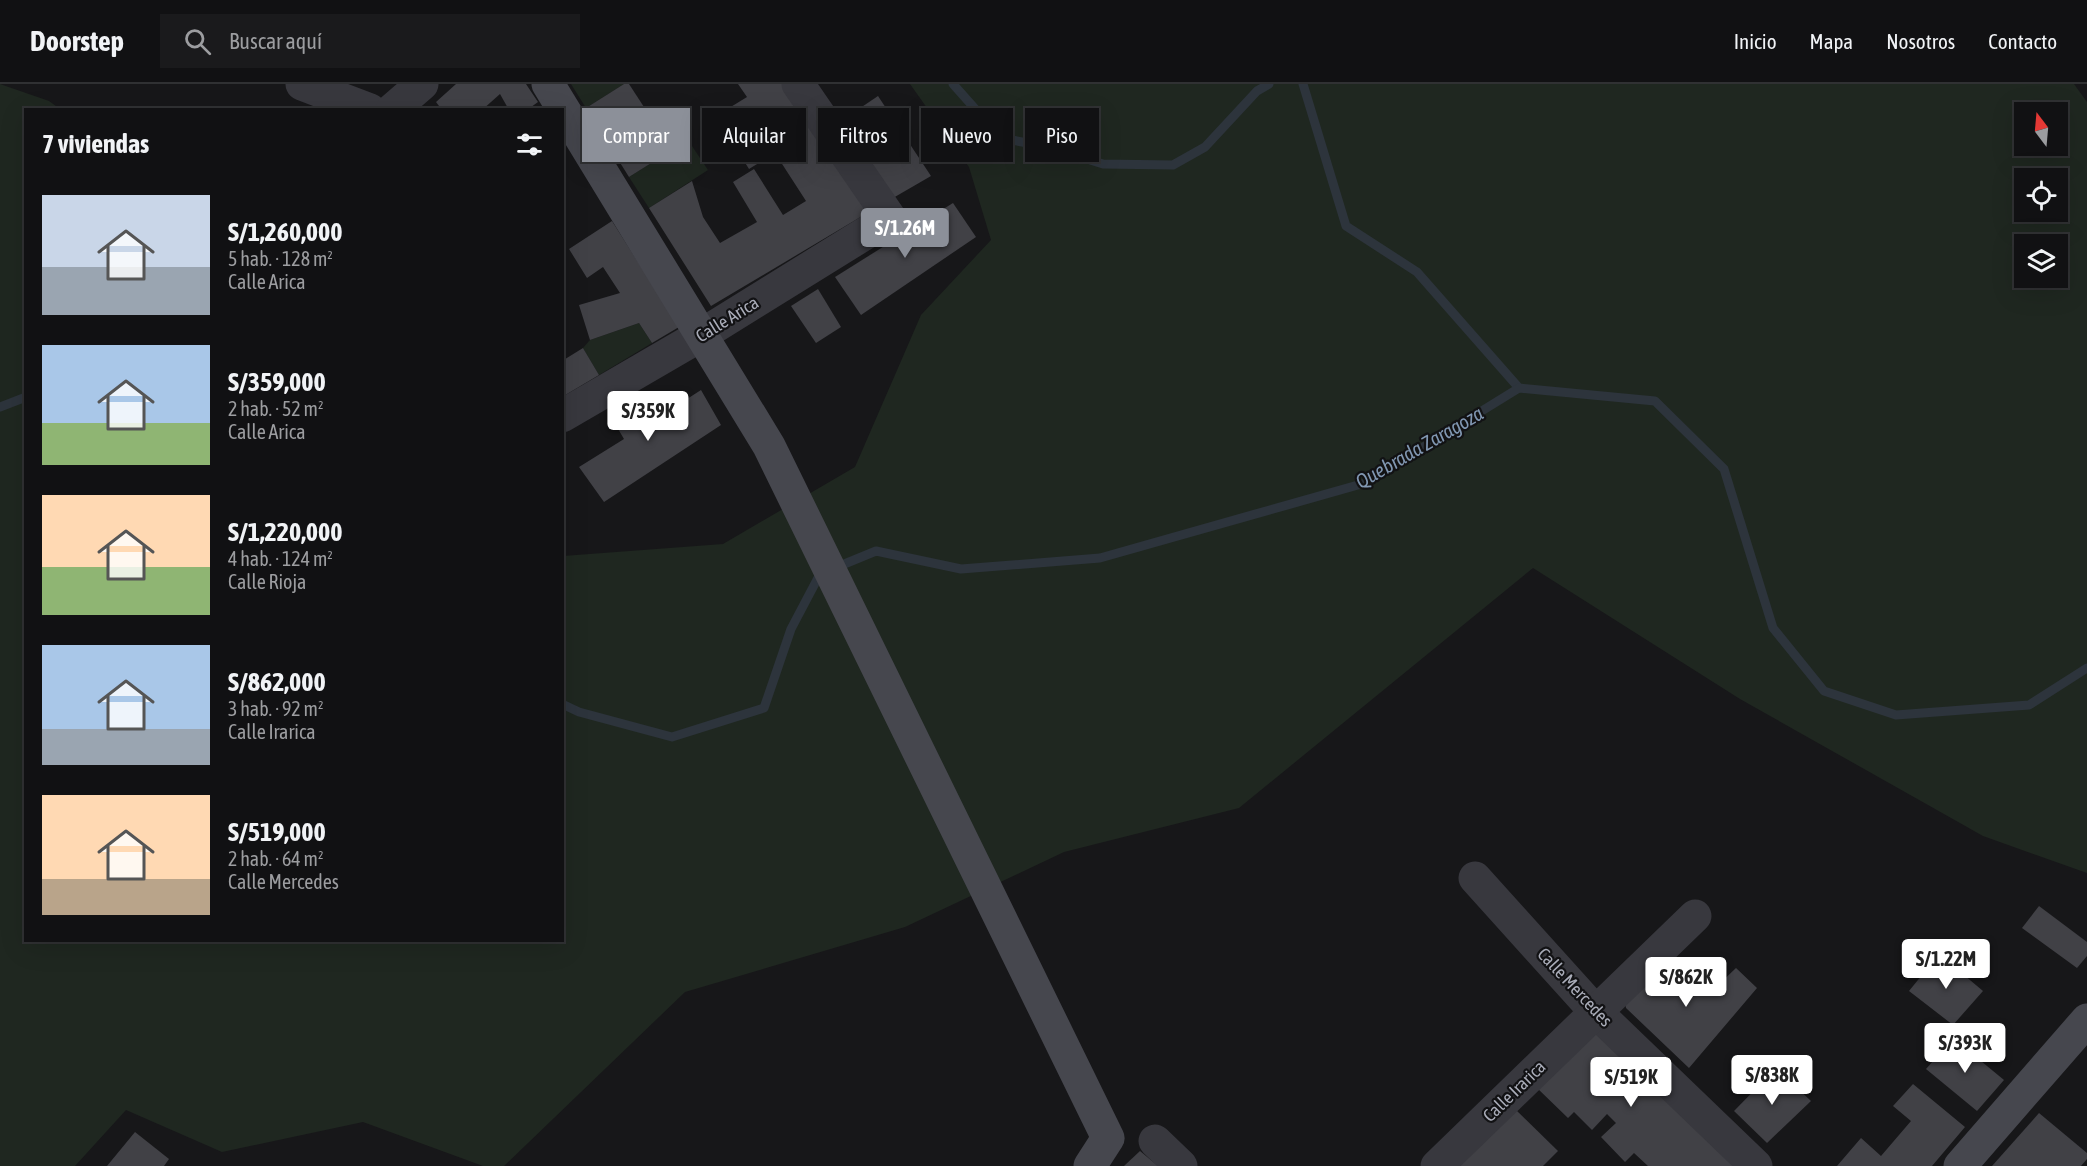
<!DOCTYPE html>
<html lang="es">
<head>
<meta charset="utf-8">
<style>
	:root { --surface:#111113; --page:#1a1a1c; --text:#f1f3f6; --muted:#9c9da0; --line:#303133; --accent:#8c9099 }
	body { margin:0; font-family:"Asap Condensed",sans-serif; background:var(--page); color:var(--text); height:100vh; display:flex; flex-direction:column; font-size:22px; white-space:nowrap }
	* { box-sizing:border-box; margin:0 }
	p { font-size:20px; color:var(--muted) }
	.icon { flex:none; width:33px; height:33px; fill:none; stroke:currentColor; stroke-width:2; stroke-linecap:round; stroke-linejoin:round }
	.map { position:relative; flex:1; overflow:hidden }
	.details { position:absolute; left:24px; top:24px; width:540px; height:834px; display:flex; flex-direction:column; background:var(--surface); border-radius:0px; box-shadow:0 6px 24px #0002,0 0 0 2px var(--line) }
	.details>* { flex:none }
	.banner { position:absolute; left:582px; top:24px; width:570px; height:54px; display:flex; gap:12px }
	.needle { width:39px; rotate:344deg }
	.buttons { position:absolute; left:2014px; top:18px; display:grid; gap:12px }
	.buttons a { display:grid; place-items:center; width:54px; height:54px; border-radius:0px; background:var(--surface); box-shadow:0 6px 24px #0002,0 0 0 2px var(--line); font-size:30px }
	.price { position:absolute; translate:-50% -51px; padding:0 14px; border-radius:6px; background:#fff; color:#222; font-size:20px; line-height:39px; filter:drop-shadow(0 2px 3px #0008) }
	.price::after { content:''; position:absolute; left:50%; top:36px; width:18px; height:14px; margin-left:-9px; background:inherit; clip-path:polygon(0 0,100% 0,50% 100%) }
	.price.current { background:var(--accent); color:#fff }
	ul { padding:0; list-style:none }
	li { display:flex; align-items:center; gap:18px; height:150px; padding:0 18px }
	li span { display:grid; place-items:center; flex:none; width:168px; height:120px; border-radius:0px; color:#555 }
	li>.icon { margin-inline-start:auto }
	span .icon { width:72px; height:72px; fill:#fffc; stroke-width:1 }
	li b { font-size:26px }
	h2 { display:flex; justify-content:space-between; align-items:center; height:72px; padding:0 18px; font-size:26px }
	.chip { padding:0 21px; border-radius:0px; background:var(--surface); box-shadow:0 6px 24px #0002,0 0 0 2px var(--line); font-size:21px; line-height:54px }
	.chip.current { background:var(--accent); color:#fff }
	header { display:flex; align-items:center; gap:36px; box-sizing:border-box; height:84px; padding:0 30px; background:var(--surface); border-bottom:2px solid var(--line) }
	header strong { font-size:28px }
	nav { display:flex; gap:33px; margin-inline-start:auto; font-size:21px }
	.search { width:420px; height:54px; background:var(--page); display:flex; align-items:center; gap:15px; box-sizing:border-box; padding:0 21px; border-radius:0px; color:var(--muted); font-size:22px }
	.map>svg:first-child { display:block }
</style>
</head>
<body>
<header>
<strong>Doorstep</strong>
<div class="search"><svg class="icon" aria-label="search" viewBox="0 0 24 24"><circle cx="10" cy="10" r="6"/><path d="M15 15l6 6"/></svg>Buscar aquí</div>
<nav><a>Inicio</a><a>Mapa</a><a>Nosotros</a><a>Contacto</a></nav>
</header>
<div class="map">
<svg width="2087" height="1082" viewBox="0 0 2087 1082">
	<rect width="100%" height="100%" fill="#171719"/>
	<g fill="#1f2720" fill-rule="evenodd">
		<path d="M 0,0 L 49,17 L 60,25 L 26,26 L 26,856 L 562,856 L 563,472 L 723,460 L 855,383 L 921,231 L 991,156 L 969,83 L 910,0 L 2074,0 L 2087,18 L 2087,789 L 1983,752 L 1740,615 L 1533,484 L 1239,724 L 1064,768 L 905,843 L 685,908 L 504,1082 L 483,1082 L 363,1038 L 222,1068 L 126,1026 L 75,1082 L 0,1082 ZM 2025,28 L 2058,28 L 2058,62 L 2025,62 ZM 2025,94 L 2058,94 L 2058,128 L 2025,128 ZM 2025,160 L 2058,160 L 2058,194 L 2025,194 Z"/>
		<path d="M 571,0 L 624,0 L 586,24 Z"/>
		<path d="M 688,56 L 708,86 L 649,124 L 629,93 Z"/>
		<path d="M 639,239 L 652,259 L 599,291 L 583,264 L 590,256 Z"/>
	</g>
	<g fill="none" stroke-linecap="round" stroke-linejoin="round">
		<g stroke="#2d343c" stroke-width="9">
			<path d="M 953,0 L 1001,54 L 1049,63 L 1103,80 L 1173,81 L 1205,63 L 1257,7 L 1269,0"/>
			<path d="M 1303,0 L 1346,142 L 1417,188 L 1519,304"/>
			<path d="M 0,323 L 26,313"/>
			<path d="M 562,620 L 579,628 L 672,653 L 764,624 L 791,545 L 820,490 L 876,467 L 961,485 L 1100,474 L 1365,399 L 1519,304 L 1655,317 L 1724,385 L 1773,544 L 1824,607 L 1896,631 L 2029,621 L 2087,584"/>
		</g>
	</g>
	<g fill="#414146">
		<path d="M 456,0 L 526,0 L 538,18 L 527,26 L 509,26 L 500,10 L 482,26 L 442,26 L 436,18 Z"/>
		<path d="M 624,0 L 629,0 L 672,66 L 629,93 L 586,24 Z"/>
		<path d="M 738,0 L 782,0 L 869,128 L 711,222 L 649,124 L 692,97 L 703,133 L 720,159 L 757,138 L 733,98 L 754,85 L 783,131 L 806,117 L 775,69 L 749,85 L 716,32 L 747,13 Z"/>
		<path d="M 878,12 L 931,92 L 893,114 L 841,37 Z"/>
		<path d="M 953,119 L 976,153 L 861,231 L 835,193 Z"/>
		<path d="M 612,137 L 679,243 L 652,259 L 639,239 L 590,256 L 579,221 L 620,209 L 603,183 L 587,194 L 569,165 Z"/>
		<path d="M 818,205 L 841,243 L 816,259 L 791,222 Z"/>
		<path d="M 583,264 L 599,291 L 562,313 L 562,277 Z"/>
		<path d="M 701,306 L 721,341 L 604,418 L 579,383 L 624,355 L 608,328 L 642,310 L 656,335 Z"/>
		<path d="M 2039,822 L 2087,858 L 2087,872 L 2077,884 L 2022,844 Z"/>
		<path d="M 1939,870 L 1983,907 L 1953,941 L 1909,907 Z"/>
		<path d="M 1661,875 L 1683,894 L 1689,888 L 1712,907 L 1736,884 L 1757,904 L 1689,984 L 1626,924 L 1624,914 Z"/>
		<path d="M 1604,948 L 1744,1082 L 1648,1082 L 1634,1069 L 1625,1078 L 1601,1053 L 1616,1039 L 1607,1030 L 1592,1046 L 1574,1028 L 1568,1034 L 1536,1003 L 1590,951 Z"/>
		<path d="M 1953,954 L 2004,996 L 1977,1027 L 1926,985 Z"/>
		<path d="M 1776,984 L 1811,1017 L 1767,1059 L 1734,1027 Z"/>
		<path d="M 1913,1000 L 1965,1043 L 1932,1082 L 1837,1082 L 1861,1054 L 1881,1072 L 1911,1037 L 1893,1022 Z"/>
		<path d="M 1514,1024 L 1558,1067 L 1543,1082 L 1453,1082 Z"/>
		<path d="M 2039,1029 L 2087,1069 L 2087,1075 L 2081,1082 L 1992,1082 Z"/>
		<path d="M 135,1048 L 169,1075 L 164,1082 L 107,1082 Z"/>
		<path d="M 1140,1067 L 1158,1082 L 1124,1082 Z"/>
	</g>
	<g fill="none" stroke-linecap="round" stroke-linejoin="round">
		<g stroke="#38383e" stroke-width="33">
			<path d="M 302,0 L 370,26"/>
			<path d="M 392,26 L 422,0"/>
			<path d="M 562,332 L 703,250 L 890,134 L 798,0"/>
			<path d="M 1475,794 L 1595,927 L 1756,1082"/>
			<path d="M 1155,1057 L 1181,1082"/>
			<path d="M 1437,1082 L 1695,832"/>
		</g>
		<g stroke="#46474e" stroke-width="33">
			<path d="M 548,0 L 769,362 L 1108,1054 L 1090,1082"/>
			<path d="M 1960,1082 L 2087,936"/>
		</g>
	</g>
	<g text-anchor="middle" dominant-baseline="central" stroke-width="4.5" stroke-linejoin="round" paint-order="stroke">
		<g font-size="18" fill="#a9acb8" stroke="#121214">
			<text transform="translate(727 235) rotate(-32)">Calle Arica</text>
			<text transform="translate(1575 903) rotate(47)">Calle Mercedes</text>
			<text transform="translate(1514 1007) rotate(-44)">Calle Irarica</text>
		</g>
		<g font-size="20" font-style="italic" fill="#8197b2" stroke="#121214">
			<text transform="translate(1419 363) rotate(-30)">Quebrada Zaragoza</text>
		</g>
	</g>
</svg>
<div class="buttons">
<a><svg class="needle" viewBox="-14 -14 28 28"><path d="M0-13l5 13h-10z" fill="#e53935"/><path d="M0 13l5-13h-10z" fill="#9c9da0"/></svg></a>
<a><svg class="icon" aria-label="locate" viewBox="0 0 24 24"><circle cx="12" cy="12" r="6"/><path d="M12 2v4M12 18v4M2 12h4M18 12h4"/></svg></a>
<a><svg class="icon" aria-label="layers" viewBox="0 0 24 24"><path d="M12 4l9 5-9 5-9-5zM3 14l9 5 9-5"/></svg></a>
</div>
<b class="price current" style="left:905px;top:175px">S/1.26M</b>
<b class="price" style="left:648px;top:358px">S/359K</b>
<b class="price" style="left:1946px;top:906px">S/1.22M</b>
<b class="price" style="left:1686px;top:924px">S/862K</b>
<b class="price" style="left:1965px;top:990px">S/393K</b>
<b class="price" style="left:1772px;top:1022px">S/838K</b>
<b class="price" style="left:1631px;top:1024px">S/519K</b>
<div class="banner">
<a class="chip current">Comprar</a>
<a class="chip">Alquilar</a>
<a class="chip">Filtros</a>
<a class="chip">Nuevo</a>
<a class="chip">Piso</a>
</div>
<section class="details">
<h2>7 viviendas<svg class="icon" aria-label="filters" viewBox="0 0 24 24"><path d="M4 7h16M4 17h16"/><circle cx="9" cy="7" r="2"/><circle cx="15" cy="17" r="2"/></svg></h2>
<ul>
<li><span style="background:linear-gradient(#c9d6e8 60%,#9aa5b1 0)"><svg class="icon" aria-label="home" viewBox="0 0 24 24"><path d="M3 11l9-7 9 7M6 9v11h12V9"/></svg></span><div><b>S/1,260,000</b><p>5 hab. · 128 m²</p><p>Calle Arica</p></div></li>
<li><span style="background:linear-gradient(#a9c7e8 65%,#8fb573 0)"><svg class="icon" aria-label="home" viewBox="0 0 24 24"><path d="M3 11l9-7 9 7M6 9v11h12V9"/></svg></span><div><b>S/359,000</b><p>2 hab. · 52 m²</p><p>Calle Arica</p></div></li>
<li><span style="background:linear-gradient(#ffd9b3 60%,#8fb573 0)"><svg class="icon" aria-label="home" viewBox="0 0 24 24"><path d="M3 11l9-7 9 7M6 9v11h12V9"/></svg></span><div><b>S/1,220,000</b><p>4 hab. · 124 m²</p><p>Calle Rioja</p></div></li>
<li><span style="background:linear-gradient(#a9c7e8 70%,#9aa5b1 0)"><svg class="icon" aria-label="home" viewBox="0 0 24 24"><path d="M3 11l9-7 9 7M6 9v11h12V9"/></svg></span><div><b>S/862,000</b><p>3 hab. · 92 m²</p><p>Calle Irarica</p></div></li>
<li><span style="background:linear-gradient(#ffd9b3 70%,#b9a48a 0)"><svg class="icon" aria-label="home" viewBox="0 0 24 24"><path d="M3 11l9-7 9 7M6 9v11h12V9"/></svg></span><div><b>S/519,000</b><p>2 hab. · 64 m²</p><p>Calle Mercedes</p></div></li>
</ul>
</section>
</div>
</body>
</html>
